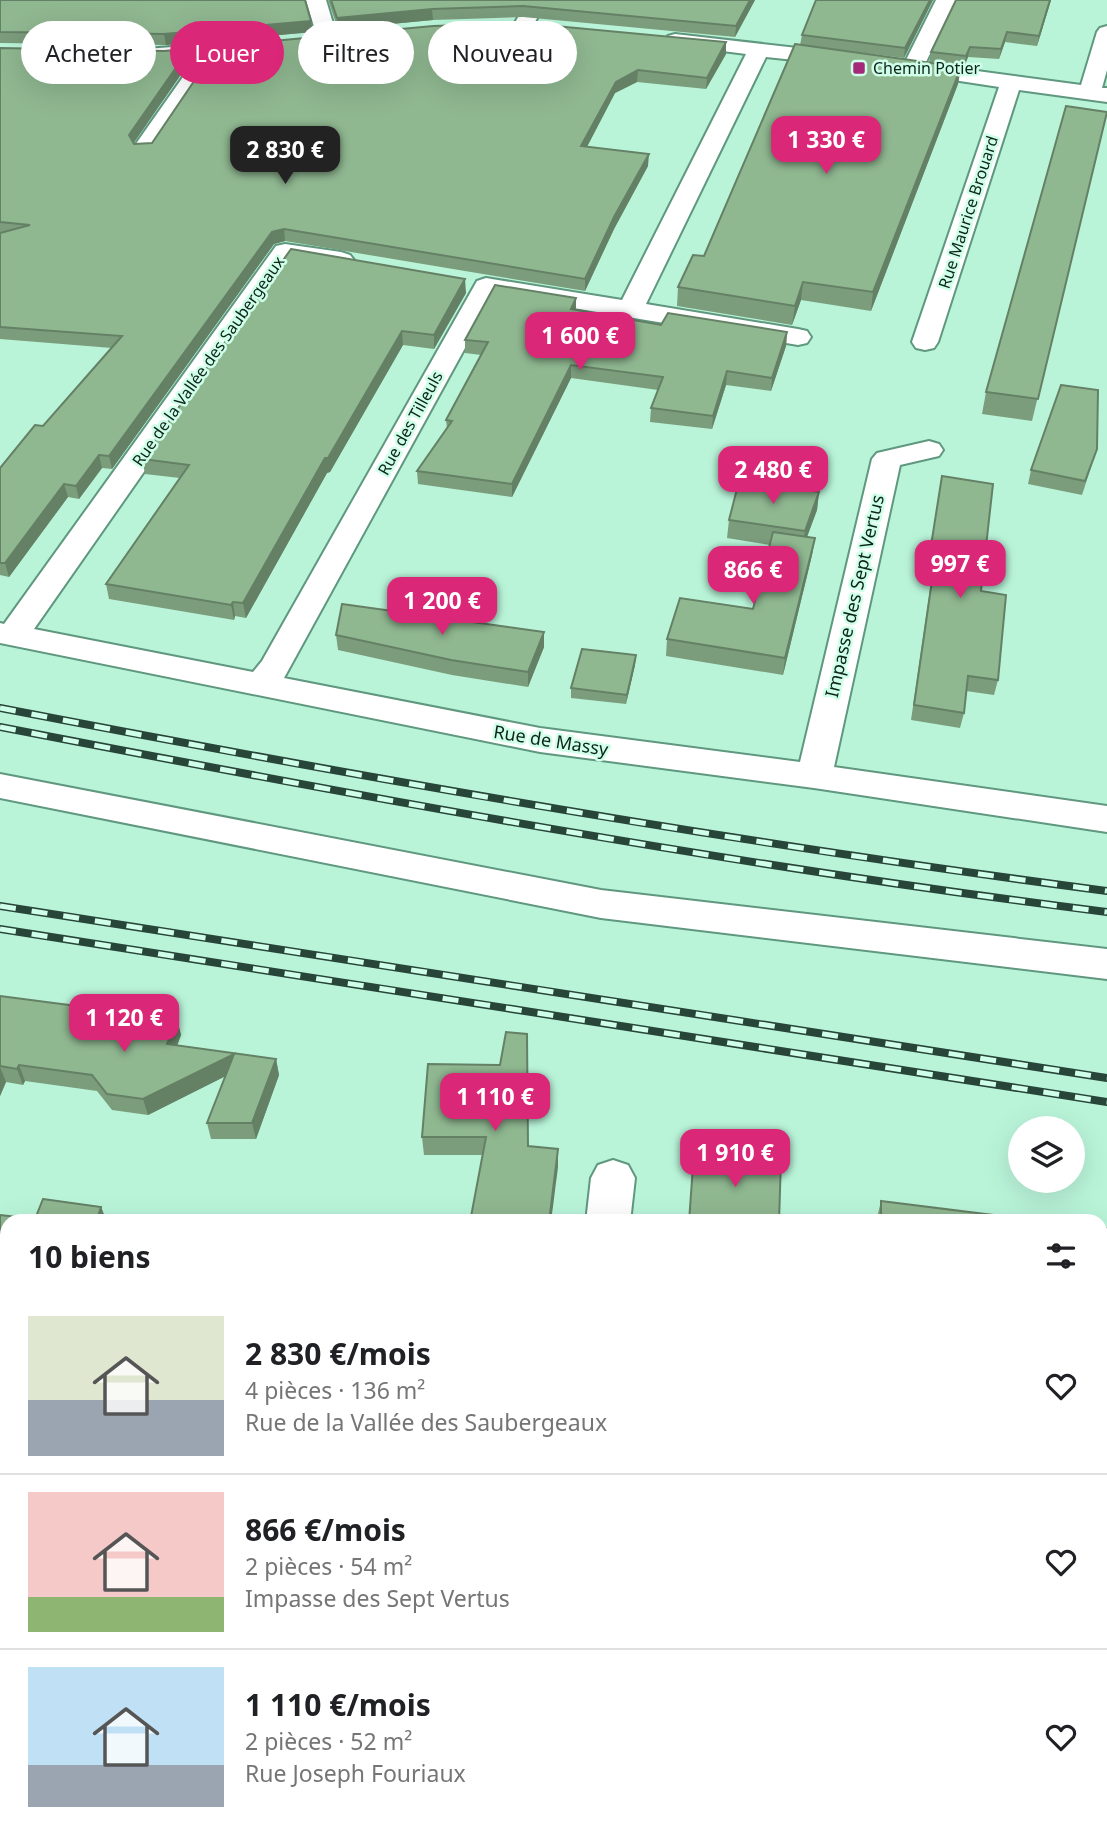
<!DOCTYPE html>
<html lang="fr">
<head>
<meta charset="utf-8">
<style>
	:root { --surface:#fff; --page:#f6f6f6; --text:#202124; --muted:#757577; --line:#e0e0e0; --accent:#db2777 }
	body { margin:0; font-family:"Noto Sans",sans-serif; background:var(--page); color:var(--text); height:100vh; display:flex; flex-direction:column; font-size:26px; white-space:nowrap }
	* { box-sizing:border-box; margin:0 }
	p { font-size:23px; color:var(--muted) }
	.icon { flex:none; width:38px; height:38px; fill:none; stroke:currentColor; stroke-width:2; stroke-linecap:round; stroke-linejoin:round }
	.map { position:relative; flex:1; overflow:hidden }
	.drawer { position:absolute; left:0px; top:1214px; width:1108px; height:625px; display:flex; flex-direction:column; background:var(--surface); border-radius:21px 21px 0 0; box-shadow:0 7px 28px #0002 }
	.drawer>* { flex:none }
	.banner { position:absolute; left:21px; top:21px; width:700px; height:63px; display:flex; gap:14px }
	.fabs { position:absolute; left:1008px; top:1116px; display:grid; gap:14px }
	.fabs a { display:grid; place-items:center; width:77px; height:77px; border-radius:50%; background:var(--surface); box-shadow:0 7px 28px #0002; font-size:35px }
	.price { position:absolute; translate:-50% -60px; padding:0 16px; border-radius:14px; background:var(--accent); color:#fff; font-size:23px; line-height:46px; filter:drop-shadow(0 2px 4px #0008) }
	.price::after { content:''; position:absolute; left:50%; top:42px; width:21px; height:16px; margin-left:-10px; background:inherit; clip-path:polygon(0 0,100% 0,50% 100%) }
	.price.current { background:#222; color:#fff }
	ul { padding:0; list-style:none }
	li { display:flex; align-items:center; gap:21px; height:175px; padding:0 28px }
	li+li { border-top:2px solid var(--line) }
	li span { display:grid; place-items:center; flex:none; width:196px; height:140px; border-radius:0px; color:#555 }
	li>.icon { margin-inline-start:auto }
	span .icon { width:84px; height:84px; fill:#fffc; stroke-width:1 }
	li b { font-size:30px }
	h2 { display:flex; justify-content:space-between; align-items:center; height:84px; padding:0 28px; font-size:30px }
	.pill { padding:0 24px; border-radius:32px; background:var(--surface); box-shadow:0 7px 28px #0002; font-size:24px; line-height:63px }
	.pill.current { background:var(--accent); color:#fff }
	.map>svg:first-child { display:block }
</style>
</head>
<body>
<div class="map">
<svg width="1107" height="1839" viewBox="0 0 1107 1839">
	<rect width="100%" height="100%" fill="#b9f4d9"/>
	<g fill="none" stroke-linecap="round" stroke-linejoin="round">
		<defs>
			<g id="minor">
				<path d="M 306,0 L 326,0 L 338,40 L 335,44 L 321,44 L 318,40 Z"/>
				<path d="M 528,0 L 548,0 L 530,30 L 516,30 L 513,26 Z"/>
				<path d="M 936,0 L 956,0 L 925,64 L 1081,85 L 1097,32 L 1100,28 L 1107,26 L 1107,70 L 1102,88 L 1107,88 L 1107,102 L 1019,90 L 938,342 L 934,348 L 925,350 L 916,348 L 912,342 L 999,87 L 901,72 L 897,68 L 905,62 Z"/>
				<path d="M 675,34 L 842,53 L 849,55 L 853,59 L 849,63 L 842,65 L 766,57 L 646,304 L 798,329 L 807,331 L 811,337 L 807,343 L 798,345 L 494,295 L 284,678 L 540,728 L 800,762 L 872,459 L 877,453 L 929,441 L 939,444 L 943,450 L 939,456 L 900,465 L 834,767 L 1107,806 L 1107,832 L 814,788 L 540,752 L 0,643 L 0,623 L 4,624 L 276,246 L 285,244 L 341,252 L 350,255 L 354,260 L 350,265 L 341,268 L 292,260 L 34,629 L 253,672 L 262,661 L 477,281 L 486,278 L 622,300 L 746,54 L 668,44 L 665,40 L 668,36 Z"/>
				<path d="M 267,40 L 274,42 L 277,46 L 274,50 L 219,55 L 152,153 L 136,153 L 133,148 L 197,57 L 139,60 L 132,58 L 129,54 L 132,50 Z"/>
				<path d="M 0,774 L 601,890 L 1107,949 L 1107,979 L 601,918 L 0,798 Z"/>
				<path d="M 613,1160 L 628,1165 L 635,1178 L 630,1222 L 586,1222 L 591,1178 L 598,1165 Z"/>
				<path d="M 0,1362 L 7,1363 L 7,1407 L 0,1406 Z"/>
				<path d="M 1101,1510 L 1107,1511 L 1107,1561 L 1101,1560 Z"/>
				<path d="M 512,1832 L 569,1832 L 569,1839 L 511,1839 Z"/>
			</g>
		</defs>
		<use href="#minor" stroke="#5f977f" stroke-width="4"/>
		<use href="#minor" fill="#fff" fill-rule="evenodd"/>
		<defs>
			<g id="rail">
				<path d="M 0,708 C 368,779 736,843 1107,891"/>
				<path d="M 0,727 C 368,798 735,866 1107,912"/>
				<path d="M 0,906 L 1107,1078"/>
				<path d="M 0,929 L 1107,1102"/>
			</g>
		</defs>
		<use href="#rail" stroke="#274538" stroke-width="8"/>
		<use href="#rail" stroke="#d0ffe9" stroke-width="5" stroke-dasharray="16" stroke-linecap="butt"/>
	</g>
	<g fill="#7b9d7c">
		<path d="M 0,0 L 313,32 L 166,45 L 0,43 Z"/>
		<path d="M 328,0 L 755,0 L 735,37 L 523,17 L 433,20 L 338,29 Z"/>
		<path d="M 933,0 L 904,58 L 800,45 L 802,35 Z"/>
		<path d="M 1051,0 L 1037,46 L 1005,42 L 999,59 L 968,57 L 964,67 L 929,62 L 931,52 Z"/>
		<path d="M 0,48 L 164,51 L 189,49 L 191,60 L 133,143 L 134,144 L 152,143 L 726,54 L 706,89 L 637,82 L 615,93 L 587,147 L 648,166 L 614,229 L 585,291 L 285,241 L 274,244 L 112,469 L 102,468 L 79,499 L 68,497 L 9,577 L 0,575 L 0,468 L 43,426 L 112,348 L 0,339 Z"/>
		<path d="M 961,67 L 958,84 L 871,311 L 801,300 L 792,325 L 677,306 L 678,287 L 704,256 Z"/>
		<path d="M 1102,132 L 1032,421 L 982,414 L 986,392 Z"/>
		<path d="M 466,293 L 434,349 L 403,345 L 330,472 L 327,473 L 246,618 L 235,616 L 234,620 L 109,599 L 106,584 L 180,478 L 145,474 L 142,459 Z"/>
		<path d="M 576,298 L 576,310 L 661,325 L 787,332 L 786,346 L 771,391 L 726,385 L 712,429 L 650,422 L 651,408 L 658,390 L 571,378 L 512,497 L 418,484 L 417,471 L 447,429 L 446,420 L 481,355 L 465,353 L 465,340 Z"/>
		<path d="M 1097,449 L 1082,495 L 1028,484 L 1031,470 Z"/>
		<path d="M 942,476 L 981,591 L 998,680 L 994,695 L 966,691 L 964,713 L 960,728 L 911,720 L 933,568 L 928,567 Z"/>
		<path d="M 819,492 L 817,510 L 807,537 L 815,538 L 812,555 L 783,675 L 666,656 L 667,639 L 753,609 L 770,545 L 727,538 L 729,520 Z"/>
		<path d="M 336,635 L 544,647 L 528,687 L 452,675 L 338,650 Z"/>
		<path d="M 636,655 L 635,665 L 626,704 L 571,698 L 571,688 Z"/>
		<path d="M 0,996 L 177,1019 L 181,1035 L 177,1045 L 276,1059 L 279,1075 L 256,1139 L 211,1139 L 207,1123 L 225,1076 L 148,1115 L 112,1110 L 97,1091 L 25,1081 L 23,1085 L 6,1082 L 0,1096 Z"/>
		<path d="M 428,1064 L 528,1146 L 558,1149 L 558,1167 L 483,1155 L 424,1155 L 422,1137 Z"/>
		<path d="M 881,1201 L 1049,1222 L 876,1222 Z"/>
		<path d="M 101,1207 L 107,1222 L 7,1222 L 7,1303 L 0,1302 L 0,1215 L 35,1219 Z"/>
		<path d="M 1101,1228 L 1107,1228 L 1107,1322 L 1101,1321 Z"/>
		<path d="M 0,1454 L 7,1455 L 7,1572 L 4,1571 L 1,1578 L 0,1577 Z"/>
	</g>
	<g fill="#648065">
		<path d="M 750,0 L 755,0 L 735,37 L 736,26 Z"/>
		<path d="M 930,0 L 933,0 L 904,58 L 905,48 Z"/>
		<path d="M 1050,0 L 1051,0 L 1037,46 L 1039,36 Z"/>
		<path d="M 432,9 L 433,20 L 338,29 L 337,18 Z"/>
		<path d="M 311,21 L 313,32 L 166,45 L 164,34 Z"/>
		<path d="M 1007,32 L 1005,42 L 999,59 L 1001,49 Z"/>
		<path d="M 726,42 L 726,54 L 706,89 L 707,78 Z"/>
		<path d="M 970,47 L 968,57 L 964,67 L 966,56 Z"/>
		<path d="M 189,49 L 191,60 L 131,147 L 129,135 Z"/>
		<path d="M 961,67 L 958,84 L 871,311 L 873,292 Z"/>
		<path d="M 638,70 L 637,82 L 615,93 L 581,158 L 581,146 L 616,82 Z"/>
		<path d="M 649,154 L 648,166 L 614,229 L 585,291 L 585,279 L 614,217 Z"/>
		<path d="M 284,229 L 285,241 L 274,244 L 112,469 L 109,456 L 272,232 Z"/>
		<path d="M 465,279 L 466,293 L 434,349 L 434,335 Z"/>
		<path d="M 803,282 L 801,300 L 792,325 L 795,306 Z"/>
		<path d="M 576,298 L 576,311 L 571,309 Z"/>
		<path d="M 402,331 L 403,345 L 330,472 L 327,473 L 246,618 L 243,603 L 325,458 Z"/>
		<path d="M 787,332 L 786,346 L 771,391 L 772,378 Z"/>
		<path d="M 571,365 L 571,378 L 512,497 L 512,484 Z"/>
		<path d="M 727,371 L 726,385 L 712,429 L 713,416 Z"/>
		<path d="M 99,455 L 102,468 L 79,499 L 76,486 Z"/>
		<path d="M 64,484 L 68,497 L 9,577 L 5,563 Z"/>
		<path d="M 819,492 L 817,510 L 802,550 L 805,531 Z"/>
		<path d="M 815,538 L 812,555 L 783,675 L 785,658 Z"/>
		<path d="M 233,602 L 235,616 L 234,620 L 231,605 Z"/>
		<path d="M 544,632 L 544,647 L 528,687 L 528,672 Z"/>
		<path d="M 636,655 L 635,665 L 626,704 L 627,695 Z"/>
		<path d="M 177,1019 L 181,1035 L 172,1060 L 167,1044 Z"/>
		<path d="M 234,1054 L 238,1070 L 148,1115 L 143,1099 Z"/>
		<path d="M 276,1059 L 279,1075 L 256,1139 L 252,1123 Z"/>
		<path d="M 19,1065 L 25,1081 L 23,1085 L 17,1069 Z"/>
		<path d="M 0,1067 L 6,1082 L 0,1096 Z"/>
		<path d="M 558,1149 L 558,1167 L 551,1222 L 549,1222 Z"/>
		<path d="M 101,1207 L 107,1222 L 96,1222 Z"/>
		<path d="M 0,1565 L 4,1571 L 1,1578 L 0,1576 Z"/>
		<path d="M 411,1832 L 415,1832 L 414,1839 L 410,1839 Z"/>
	</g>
	<g fill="#8fb790" stroke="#648065" stroke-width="2">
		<path d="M 0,0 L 305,0 L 311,21 L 164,34 L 0,32 Z"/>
		<path d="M 331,0 L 750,0 L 736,26 L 523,6 L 432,9 L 337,18 Z"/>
		<path d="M 816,0 L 930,0 L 905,48 L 802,35 Z"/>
		<path d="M 956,0 L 1050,0 L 1039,36 L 1007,32 L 1001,49 L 970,47 L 966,56 L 931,52 Z"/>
		<path d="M 523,23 L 726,42 L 707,78 L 638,70 L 616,82 L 581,146 L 649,154 L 614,217 L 585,279 L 284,229 L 272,232 L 109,456 L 99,455 L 76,486 L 64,484 L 5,563 L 0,563 L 0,468 L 35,425 L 43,426 L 122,336 L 0,327 L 0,233 L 30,225 L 0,222 L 0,48 L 164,51 L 189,49 L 129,135 L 134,144 L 152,143 L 218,46 L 433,26 Z"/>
		<path d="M 795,44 L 961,67 L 873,292 L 803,282 L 795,306 L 678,287 L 693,255 L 704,256 Z"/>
		<path d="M 1066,106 L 1107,112 L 1038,399 L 986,392 Z"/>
		<path d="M 291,249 L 465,279 L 434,335 L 402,331 L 328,458 L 325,458 L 243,603 L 233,602 L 231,605 L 106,584 L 189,465 L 142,459 Z"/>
		<path d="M 495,285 L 576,298 L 571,309 L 661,325 L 668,313 L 787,332 L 772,378 L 727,371 L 713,416 L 651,408 L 663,377 L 571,365 L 512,484 L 417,471 L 452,421 L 446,420 L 488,342 L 465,340 Z"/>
		<path d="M 1061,385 L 1098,390 L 1097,449 L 1085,481 L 1031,470 Z"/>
		<path d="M 942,476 L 993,484 L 981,591 L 1006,595 L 998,680 L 968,676 L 964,713 L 914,705 L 936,553 L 930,552 Z"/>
		<path d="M 739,481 L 819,492 L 805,531 L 729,520 Z"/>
		<path d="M 773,532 L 815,538 L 785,658 L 667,639 L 680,598 L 753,609 Z"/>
		<path d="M 342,604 L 544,632 L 528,672 L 451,660 L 336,635 Z"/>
		<path d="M 582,649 L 636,655 L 627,695 L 571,688 Z"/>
		<path d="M 0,996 L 177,1019 L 167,1044 L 276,1059 L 252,1123 L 207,1123 L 234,1054 L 143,1099 L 107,1094 L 92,1075 L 19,1065 L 17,1069 L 0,1066 Z"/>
		<path d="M 506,1032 L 527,1034 L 528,1146 L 558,1149 L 549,1222 L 470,1222 L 486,1137 L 422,1137 L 428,1064 L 500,1065 Z"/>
		<path d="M 694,1152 L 781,1159 L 779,1222 L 689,1222 Z"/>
		<path d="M 43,1199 L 101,1207 L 96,1222 L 7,1222 L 7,1288 L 0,1287 L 0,1215 L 35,1219 Z"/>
		<path d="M 881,1201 L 1049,1222 L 881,1222 Z"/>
		<rect x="1101" y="1228" width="6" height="76"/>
		<path d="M 0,1454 L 7,1455 L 7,1559 L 0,1558 Z"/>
		<path d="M 308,1832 L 411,1832 L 410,1839 L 307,1839 Z"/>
		<rect x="652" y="1832" width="133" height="7"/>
	</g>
	<rect fill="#a5287a" stroke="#d0ffe9" stroke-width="2.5" x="852" y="61" width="14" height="14" rx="3.5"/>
	<g text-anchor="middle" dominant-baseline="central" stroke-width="5" stroke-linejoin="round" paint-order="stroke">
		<g font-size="16" fill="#0c241a" stroke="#d0ffe9" text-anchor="start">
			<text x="873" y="68">Chemin Potier</text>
		</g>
		<g font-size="16" fill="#0c241a" stroke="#d0ffe9">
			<text transform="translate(968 212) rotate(-72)">Rue Maurice Brouard</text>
			<text transform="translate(208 361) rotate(-55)">Rue de la Vallée des Saubergeaux</text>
			<text transform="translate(410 423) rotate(-61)">Rue des Tilleuls</text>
		</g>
		<g font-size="18" fill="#0c241a" stroke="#d0ffe9">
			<text transform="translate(854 596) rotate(-77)">Impasse des Sept Vertus</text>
			<text transform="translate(551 740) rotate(9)">Rue de Massy</text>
		</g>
	</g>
</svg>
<div class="fabs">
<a><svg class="icon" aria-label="layers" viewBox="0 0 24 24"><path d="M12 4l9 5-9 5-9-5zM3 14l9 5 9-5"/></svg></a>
</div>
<b class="price" style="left:826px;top:176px">1 330 €</b>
<b class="price current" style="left:285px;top:186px">2 830 €</b>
<b class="price" style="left:580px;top:372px">1 600 €</b>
<b class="price" style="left:773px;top:506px">2 480 €</b>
<b class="price" style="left:960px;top:600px">997 €</b>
<b class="price" style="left:753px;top:606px">866 €</b>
<b class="price" style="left:442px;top:637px">1 200 €</b>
<b class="price" style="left:124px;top:1054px">1 120 €</b>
<b class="price" style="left:495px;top:1133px">1 110 €</b>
<b class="price" style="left:735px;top:1189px">1 910 €</b>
<div class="banner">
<a class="pill">Acheter</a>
<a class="pill current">Louer</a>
<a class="pill">Filtres</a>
<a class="pill">Nouveau</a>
</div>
<section class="drawer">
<h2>10 biens<svg class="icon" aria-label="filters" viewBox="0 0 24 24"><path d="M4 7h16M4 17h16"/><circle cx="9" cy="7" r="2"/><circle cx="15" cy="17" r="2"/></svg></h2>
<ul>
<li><span style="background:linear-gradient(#dfe7d0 60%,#9aa5b1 0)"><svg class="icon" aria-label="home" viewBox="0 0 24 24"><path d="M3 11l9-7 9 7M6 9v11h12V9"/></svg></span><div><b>2 830 €/mois</b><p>4 pièces · 136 m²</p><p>Rue de la Vallée des Saubergeaux</p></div><svg class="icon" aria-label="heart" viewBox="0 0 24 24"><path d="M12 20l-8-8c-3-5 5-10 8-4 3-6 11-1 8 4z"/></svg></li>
<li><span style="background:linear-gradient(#f6c9c9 75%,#8fb573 0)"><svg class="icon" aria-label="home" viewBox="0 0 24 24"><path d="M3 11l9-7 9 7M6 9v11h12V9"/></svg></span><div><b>866 €/mois</b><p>2 pièces · 54 m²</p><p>Impasse des Sept Vertus</p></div><svg class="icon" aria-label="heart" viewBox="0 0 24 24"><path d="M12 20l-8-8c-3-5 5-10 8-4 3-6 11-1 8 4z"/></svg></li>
<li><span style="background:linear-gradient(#bfe0f5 70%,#9aa5b1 0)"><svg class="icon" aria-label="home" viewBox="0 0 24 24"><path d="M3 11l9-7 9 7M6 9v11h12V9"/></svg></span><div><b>1 110 €/mois</b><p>2 pièces · 52 m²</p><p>Rue Joseph Fouriaux</p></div><svg class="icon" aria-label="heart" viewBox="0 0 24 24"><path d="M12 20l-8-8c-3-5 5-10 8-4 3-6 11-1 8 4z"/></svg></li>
</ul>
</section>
</div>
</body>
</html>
